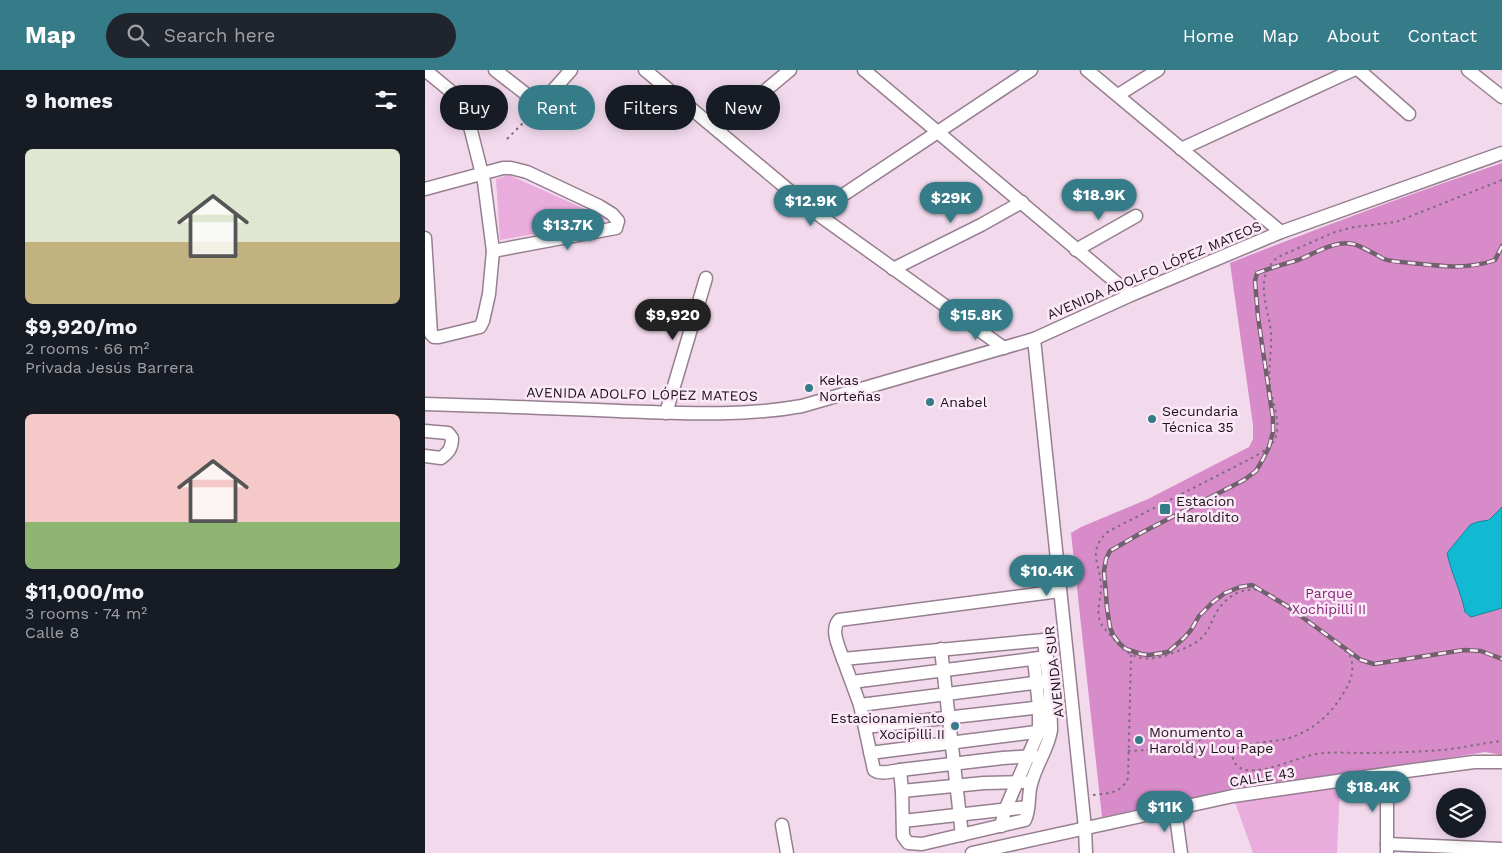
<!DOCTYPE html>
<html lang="en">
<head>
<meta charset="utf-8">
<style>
	:root { --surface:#171b24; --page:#20242c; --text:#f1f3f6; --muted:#9ea1a6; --accent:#367b88 }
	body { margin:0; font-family:"Work Sans",sans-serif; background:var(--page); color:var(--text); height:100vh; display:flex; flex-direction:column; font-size:19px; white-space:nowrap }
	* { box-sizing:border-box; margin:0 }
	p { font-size:16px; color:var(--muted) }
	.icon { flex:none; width:28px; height:28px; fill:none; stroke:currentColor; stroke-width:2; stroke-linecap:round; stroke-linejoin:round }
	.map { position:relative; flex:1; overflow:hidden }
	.panel { display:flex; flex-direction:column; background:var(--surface); width:425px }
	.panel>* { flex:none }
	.top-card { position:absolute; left:15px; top:15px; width:475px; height:45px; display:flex; gap:10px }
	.buttons { position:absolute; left:1011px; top:718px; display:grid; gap:10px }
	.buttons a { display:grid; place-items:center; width:50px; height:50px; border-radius:50%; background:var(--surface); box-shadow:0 2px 12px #0003; font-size:25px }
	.price { position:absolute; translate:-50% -42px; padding:0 11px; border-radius:18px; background:var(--accent); color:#fff; font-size:16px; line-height:32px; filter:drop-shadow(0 1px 2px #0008) }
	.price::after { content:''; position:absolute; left:50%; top:30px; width:15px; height:11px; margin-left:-8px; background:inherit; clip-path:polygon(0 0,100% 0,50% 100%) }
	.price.active { background:#222; color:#fff }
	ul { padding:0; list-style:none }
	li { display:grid; align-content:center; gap:10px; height:265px; padding:0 25px }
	li span { display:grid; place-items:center; height:155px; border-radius:8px; color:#555 }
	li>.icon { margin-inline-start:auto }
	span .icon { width:90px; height:90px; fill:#fffc; stroke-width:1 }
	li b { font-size:21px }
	h2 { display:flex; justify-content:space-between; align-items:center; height:60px; padding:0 25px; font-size:21px }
	.chip { padding:0 18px; border-radius:22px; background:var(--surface); box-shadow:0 2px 12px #0003; font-size:18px; line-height:45px }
	.chip.active { background:var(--accent); color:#fff }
	header { display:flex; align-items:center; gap:30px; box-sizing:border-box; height:70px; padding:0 25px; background:var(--accent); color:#fff }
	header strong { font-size:24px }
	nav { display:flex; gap:28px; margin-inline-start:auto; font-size:18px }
	.search { width:350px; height:45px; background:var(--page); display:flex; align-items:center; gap:12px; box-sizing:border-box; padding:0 18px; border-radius:28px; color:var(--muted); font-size:19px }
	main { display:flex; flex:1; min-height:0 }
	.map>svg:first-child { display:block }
</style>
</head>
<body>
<header>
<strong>Map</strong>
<div class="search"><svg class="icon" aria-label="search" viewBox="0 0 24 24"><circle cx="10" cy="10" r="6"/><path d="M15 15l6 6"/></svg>Search here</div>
<nav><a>Home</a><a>Map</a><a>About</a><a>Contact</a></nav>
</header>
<main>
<section class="panel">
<h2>9 homes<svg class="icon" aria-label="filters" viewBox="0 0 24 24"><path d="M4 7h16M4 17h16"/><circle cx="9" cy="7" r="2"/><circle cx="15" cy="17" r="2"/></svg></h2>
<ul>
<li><span style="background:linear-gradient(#dfe7d0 60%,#c2b280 0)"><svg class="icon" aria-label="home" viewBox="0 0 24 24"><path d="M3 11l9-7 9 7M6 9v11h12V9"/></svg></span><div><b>$9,920/mo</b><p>2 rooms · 66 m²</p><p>Privada Jesús Barrera</p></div></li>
<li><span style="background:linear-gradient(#f6c9c9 70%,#8fb573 0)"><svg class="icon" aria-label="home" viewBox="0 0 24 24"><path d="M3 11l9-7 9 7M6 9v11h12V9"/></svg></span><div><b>$11,000/mo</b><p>3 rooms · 74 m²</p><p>Calle 8</p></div></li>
</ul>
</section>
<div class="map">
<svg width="1077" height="783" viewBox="0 0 1077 783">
	<rect width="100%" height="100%" fill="#f2daec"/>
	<g fill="#eaabdd">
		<path d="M 84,105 L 180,148 L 178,152 L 75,170 L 71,109 Z"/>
		<path d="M 915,716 L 912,783 L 828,783 L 810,732 Z"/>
	</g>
	<path fill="#d88bc9" d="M 1077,93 L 1077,685 L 1060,682 L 941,701 L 829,715 L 677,747 L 646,463 L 656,457 L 723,429 L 824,377 L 828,369 L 828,355 L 805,193 C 895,157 985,124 1077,93 Z"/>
	<path fill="#11bad2" stroke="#13879a" d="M 1077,437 L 1077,538 L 1046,547 L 1040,542 C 1036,521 1026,503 1022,483 L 1045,455 L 1052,452 L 1064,450 Z"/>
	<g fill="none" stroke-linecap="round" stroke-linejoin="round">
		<defs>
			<g id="minor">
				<path d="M 0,0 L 34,28 L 39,33 L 59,112 L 68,181 L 64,224 L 58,251 L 55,257 L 14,267 L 9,267 L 6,264 L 0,168"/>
				<path d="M 70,0 L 115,35 L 146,0"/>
				<path d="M 220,0 L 391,143 L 579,278"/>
				<path d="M 439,0 L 706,225"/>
				<path d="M 662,0 L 856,162"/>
				<path d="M 934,0 L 984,44"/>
				<path d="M 1043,0 L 1077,27"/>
				<path d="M 693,25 L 733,0"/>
				<path d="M 293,60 L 365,0"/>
				<path d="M 756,79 L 928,0"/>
				<path d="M 0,119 L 78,98 L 86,98 L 102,102 L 174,136 L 187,144 L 193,151 L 191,158 L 68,181"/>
				<path d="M 391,143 L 606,0"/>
				<path d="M 651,180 L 711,146"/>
				<path d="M 468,199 L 556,155 L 597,132"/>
				<path d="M 609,269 L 660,758 L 661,783"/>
				<path d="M 0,334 C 65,336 130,338 194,341 C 255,343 317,347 377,336 L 609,269 L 706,225 L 856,162 L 1077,83"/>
				<path d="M 241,343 L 281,208"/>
				<path d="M 0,361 L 23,363 L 27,368 C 27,378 24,382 16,388 L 0,386"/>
				<path d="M 516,579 L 537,765"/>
				<path d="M 418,589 C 414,577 405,560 414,550 L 635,521"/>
				<path d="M 427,612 L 622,587"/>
				<path d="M 435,635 L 624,611"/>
				<path d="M 440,657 L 626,636"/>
				<path d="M 445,683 L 626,660 L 625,623 L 619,570 L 418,589 L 435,635 L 449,700 C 456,705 467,701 475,700 L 477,721 L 478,766 L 483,773 L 497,774 L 600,750 C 606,738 602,724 607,711 C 612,693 623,679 626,660"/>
				<path d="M 475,700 L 578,688 L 609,686"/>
				<path d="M 962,704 L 962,783"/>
				<path d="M 477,721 L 559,713 L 599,712"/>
				<path d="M 750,739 L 756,783"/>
				<path d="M 478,751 L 603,737"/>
				<path d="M 357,755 L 362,783"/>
				<path d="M 576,756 L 580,740 L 614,661 L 614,637 L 609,589"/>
				<path d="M 962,774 L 1077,779"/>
				<path d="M 547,783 L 808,726 L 989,700 L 1049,692 L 1077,692"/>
			</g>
		</defs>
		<use href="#minor" stroke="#957f90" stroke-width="15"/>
		<g stroke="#7c6c78" stroke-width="2" stroke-dasharray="2.5 4" stroke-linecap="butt">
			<path d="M 82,69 L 108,43"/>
			<path d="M 1077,110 L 971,152 L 929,157 L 910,162 L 853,187 C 828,208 843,235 846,262 C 847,280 843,298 845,316 C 847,333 857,352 850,369 C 846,378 835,383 827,388 L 684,461 C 663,479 673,490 676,513 C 677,524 672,536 674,547 C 675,555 681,560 686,566 C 703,587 717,594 745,584 C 756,580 773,574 780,564 C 785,558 787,550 791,543 C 800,528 815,517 835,520 C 853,523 906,570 924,584 C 929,593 928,603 924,613 C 911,640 890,661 861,669 C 850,672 811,672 808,684 C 806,692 814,699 821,700 C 846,703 874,685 899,683 C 910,682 922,683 933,683 C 961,683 989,682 1017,680 C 1037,678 1057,673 1077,671"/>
			<circle cx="770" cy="678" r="9"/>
			<path d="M 779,678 L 811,680"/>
			<path d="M 703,681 L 760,678"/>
			<path d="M 668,725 C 683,723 696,724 703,708 L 706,585"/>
		</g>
		<use href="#minor" stroke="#fff" stroke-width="12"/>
		<defs>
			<path id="rail" d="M 1077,176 L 1070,190 C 1043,200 1014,196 986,193 C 978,192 967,192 959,189 C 949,184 939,177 928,174 C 910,170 889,184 873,190 C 859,194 846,198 832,203 L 830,211 L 833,247 L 848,349 L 848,362 L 844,377 L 838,389 L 831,401 L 819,410 L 716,463 L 685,481 L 681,489 L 679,501 L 682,538 L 685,557 L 688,565 L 695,574 L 701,579 L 716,584 L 724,585 L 743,582 L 759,568 L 766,560 L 774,546 L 788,532 L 800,523 L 815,517 L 827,515 L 862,536 L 936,590 L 949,594 L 1039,580 L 1056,581 L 1077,589"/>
		</defs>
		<use href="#rail" stroke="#70616c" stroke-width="4.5"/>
		<use href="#rail" stroke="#fce9f8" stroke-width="2.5" stroke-dasharray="8" stroke-linecap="butt"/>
	</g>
	<g fill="#367b88" stroke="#fce9f8" stroke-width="2">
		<circle cx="384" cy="318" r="5"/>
		<circle cx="505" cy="332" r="5"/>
		<circle cx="727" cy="349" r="5"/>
		<rect x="734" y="433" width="12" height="12" rx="2.5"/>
		<circle cx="530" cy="656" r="5"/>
		<circle cx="714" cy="670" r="5"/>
	</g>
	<g text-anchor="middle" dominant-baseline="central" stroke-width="5" stroke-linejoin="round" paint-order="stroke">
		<g font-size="14" fill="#191117" stroke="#fce9f8">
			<text transform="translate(729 200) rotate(-23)">AVENIDA ADOLFO LÓPEZ MATEOS</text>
			<text transform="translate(217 324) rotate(1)">AVENIDA ADOLFO LÓPEZ MATEOS</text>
			<text transform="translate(629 602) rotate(-96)">AVENIDA SUR</text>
			<text transform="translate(837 707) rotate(-9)">CALLE 43</text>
		</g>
		<g font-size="14" fill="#191117" stroke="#fce9f8" text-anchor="start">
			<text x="394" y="310">Kekas<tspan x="394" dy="16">Norteñas</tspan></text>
			<text x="515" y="332">Anabel</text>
			<text x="737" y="341">Secundaria<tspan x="737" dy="16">Técnica 35</tspan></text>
			<text x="751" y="431">Estacion<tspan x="751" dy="16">Haroldito</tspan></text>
			<text x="520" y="648" text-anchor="end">Estacionamiento<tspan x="520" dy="16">Xocipilli II</tspan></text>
			<text x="724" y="662">Monumento a<tspan x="724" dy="16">Harold y Lou Pape</tspan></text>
		</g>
		<g font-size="14" fill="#812775" stroke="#fce9f8">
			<text x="904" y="523">Parque<tspan x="904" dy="16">Xochipilli II</tspan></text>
		</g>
	</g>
</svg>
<div class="buttons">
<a><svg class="icon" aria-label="layers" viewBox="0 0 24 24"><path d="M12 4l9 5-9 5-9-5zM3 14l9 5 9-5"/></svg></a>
</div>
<b class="price" style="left:674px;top:151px">$18.9K</b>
<b class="price" style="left:526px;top:154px">$29K</b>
<b class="price" style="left:386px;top:157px">$12.9K</b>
<b class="price" style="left:143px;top:181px">$13.7K</b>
<b class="price active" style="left:248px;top:271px">$9,920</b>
<b class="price" style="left:551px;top:271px">$15.8K</b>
<b class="price" style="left:622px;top:527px">$10.4K</b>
<b class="price" style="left:948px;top:743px">$18.4K</b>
<b class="price" style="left:740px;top:763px">$11K</b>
<div class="top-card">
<a class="chip">Buy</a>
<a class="chip active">Rent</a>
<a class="chip">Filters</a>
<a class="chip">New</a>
</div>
</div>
</main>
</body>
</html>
